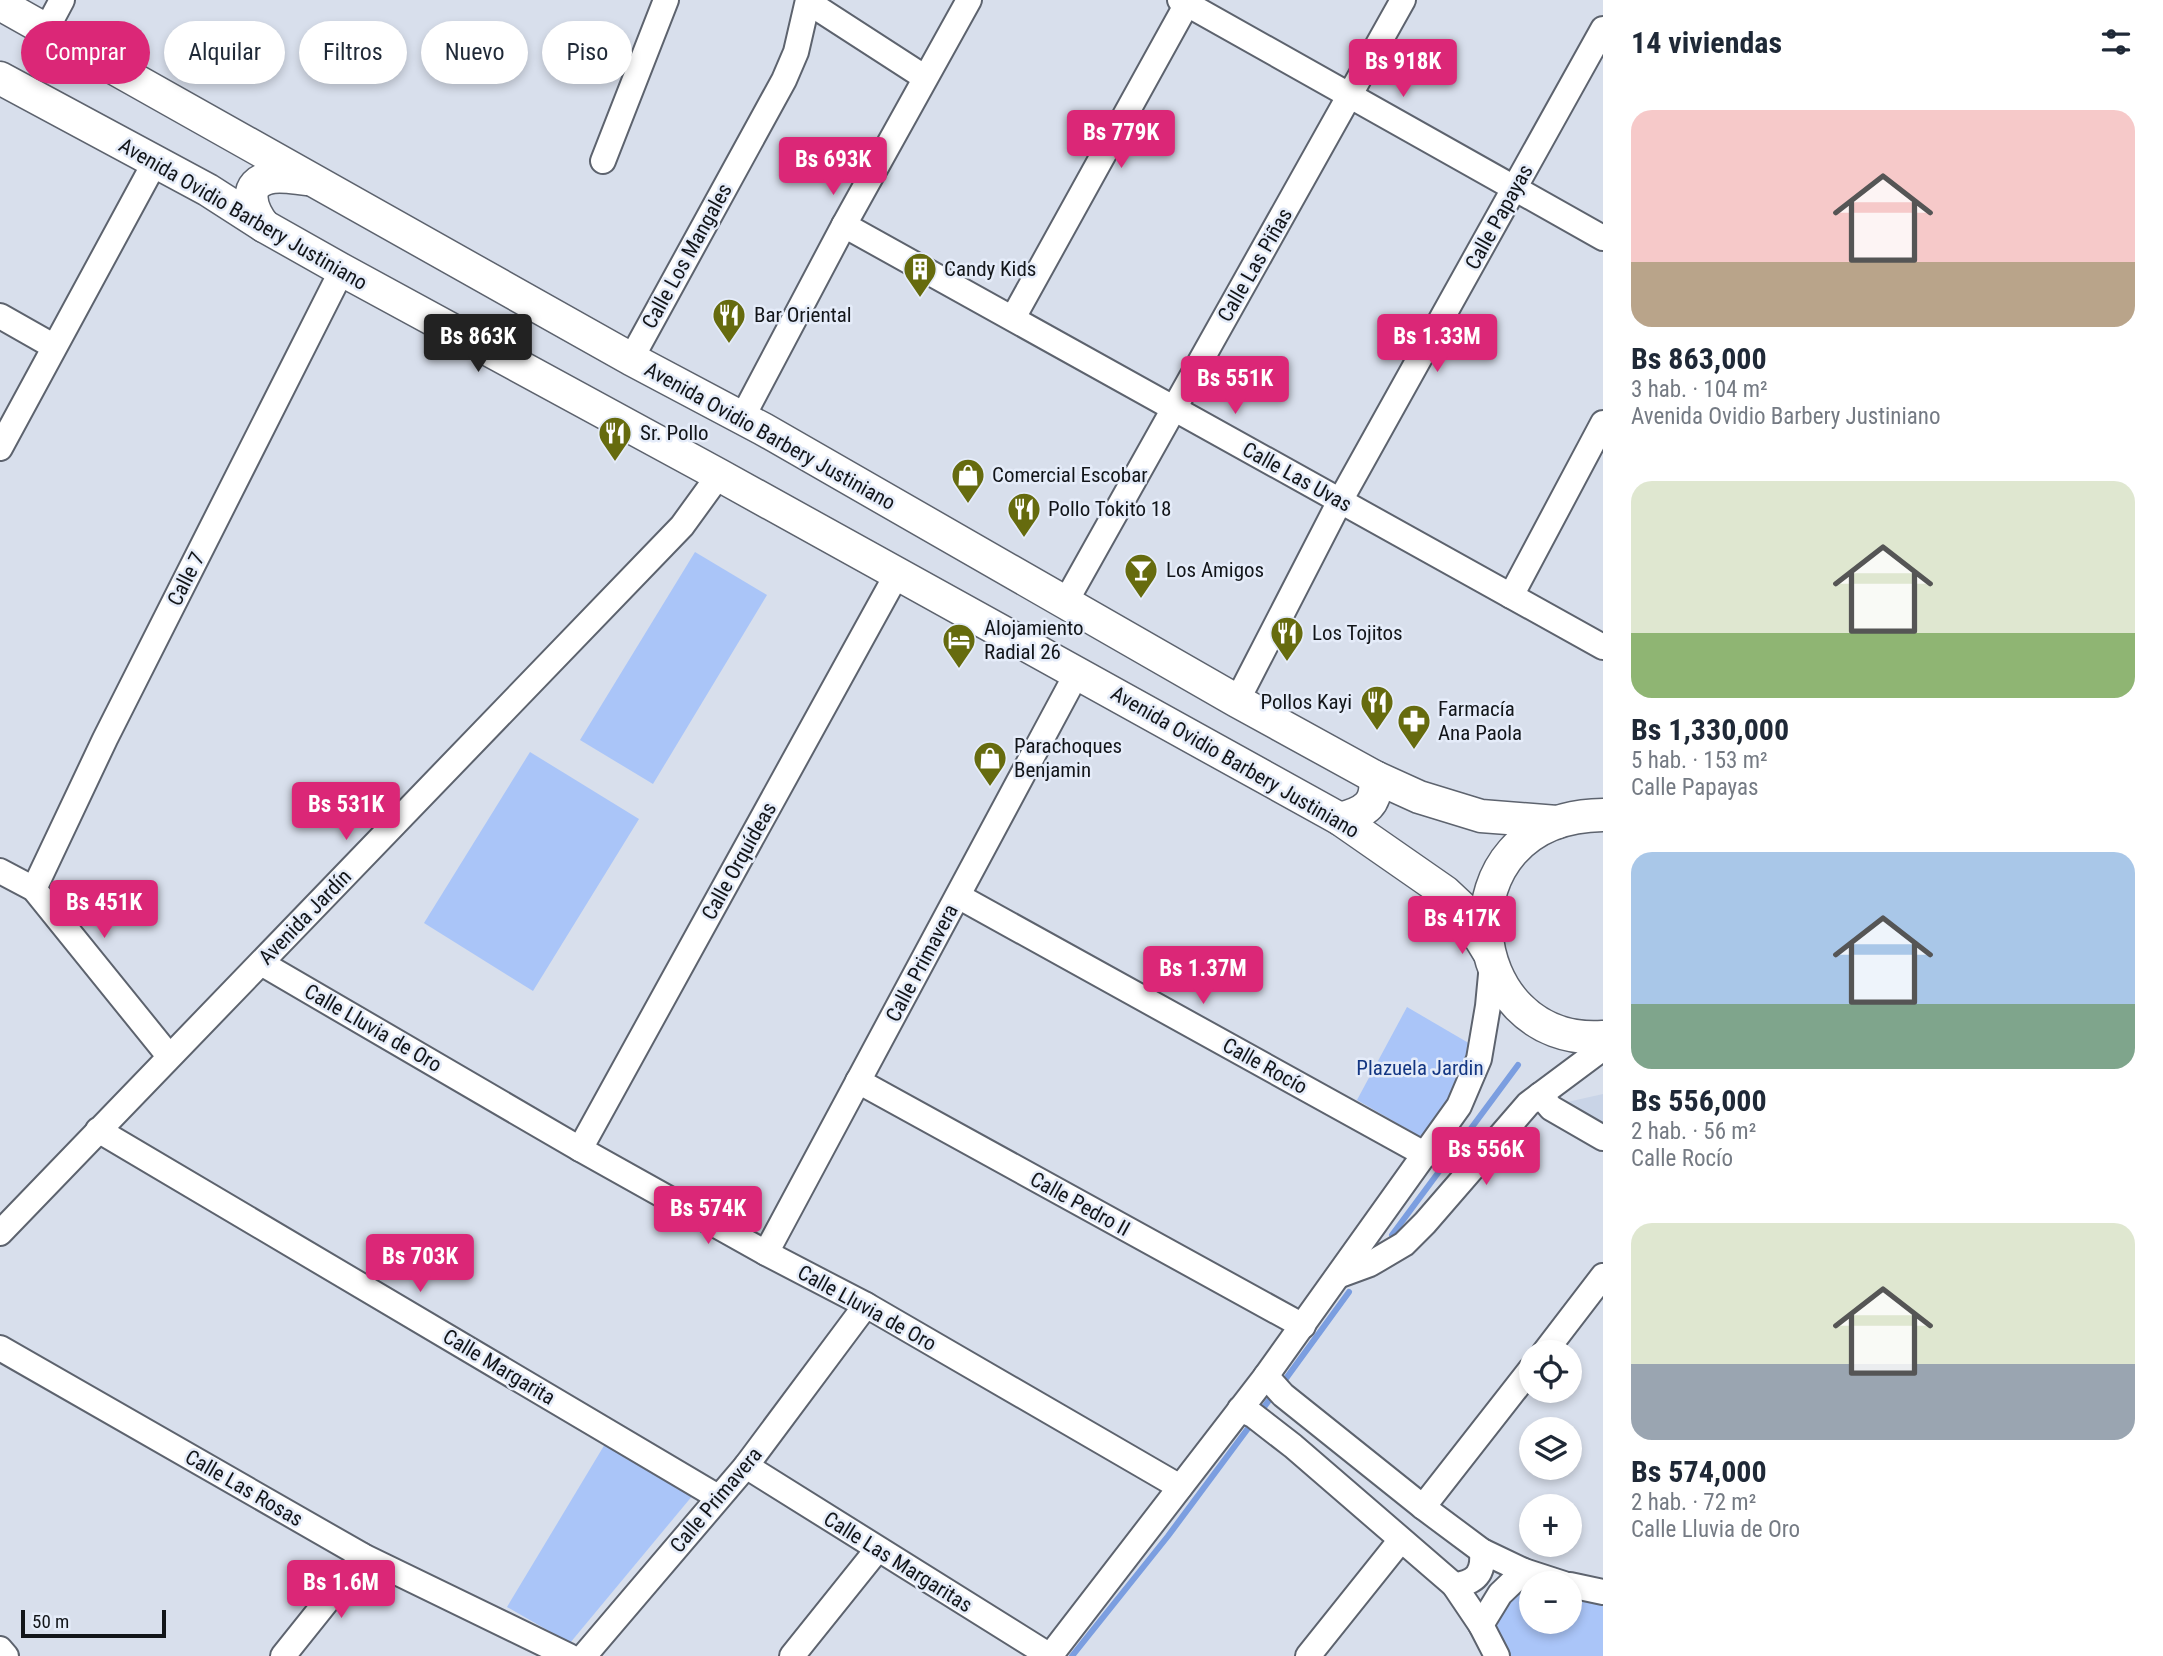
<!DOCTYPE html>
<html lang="es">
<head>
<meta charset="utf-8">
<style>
	:root { --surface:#fff; --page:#f2f2f3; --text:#1f2937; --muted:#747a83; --accent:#db2777 }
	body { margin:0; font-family:"Roboto Condensed",sans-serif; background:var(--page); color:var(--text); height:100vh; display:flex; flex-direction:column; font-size:26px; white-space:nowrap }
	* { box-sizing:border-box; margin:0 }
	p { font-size:23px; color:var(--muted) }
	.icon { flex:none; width:38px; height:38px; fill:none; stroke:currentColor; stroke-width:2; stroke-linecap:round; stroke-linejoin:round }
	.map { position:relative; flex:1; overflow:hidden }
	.details { display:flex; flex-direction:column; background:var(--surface); width:560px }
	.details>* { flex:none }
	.banner { position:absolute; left:21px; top:21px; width:665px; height:63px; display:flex; gap:14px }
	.buttons { position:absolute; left:1519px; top:1340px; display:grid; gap:14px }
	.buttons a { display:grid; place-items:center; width:63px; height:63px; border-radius:50%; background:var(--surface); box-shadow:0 4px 10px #0003; font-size:35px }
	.scale { position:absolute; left:21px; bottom:18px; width:145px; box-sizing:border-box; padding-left:7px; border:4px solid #121519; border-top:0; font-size:19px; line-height:24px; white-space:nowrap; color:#121519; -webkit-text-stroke:5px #e5ecf9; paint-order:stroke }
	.price { position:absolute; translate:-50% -60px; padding:0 16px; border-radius:7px; background:var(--accent); color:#fff; font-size:23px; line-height:46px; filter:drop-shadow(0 2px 4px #0008) }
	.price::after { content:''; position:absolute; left:50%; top:42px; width:21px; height:16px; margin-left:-10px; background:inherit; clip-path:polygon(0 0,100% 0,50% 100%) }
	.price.on { background:#222; color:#fff }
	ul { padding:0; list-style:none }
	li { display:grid; align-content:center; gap:14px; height:371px; padding:0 28px }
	li span { display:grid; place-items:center; height:217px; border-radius:21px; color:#555 }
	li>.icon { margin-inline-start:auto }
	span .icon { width:126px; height:126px; fill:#fffc; stroke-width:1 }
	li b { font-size:30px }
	h2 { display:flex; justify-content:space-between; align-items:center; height:84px; padding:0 28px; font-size:30px }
	.pill { padding:0 24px; border-radius:32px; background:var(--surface); box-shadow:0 4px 10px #0003; font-size:24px; line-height:63px }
	.pill.on { background:var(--accent); color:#fff }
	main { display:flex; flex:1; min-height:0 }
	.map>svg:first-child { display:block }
</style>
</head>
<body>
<main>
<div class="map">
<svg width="1603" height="1656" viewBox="0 0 1603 1656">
	<rect width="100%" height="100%" fill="#d8dfec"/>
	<path fill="#c9d4e7" d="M 1603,1094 L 1603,1133 L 1554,1105 Z"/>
	<g fill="#aac5f8">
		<path d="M 695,552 L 767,595 L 653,784 L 580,740 Z"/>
		<path d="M 530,752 L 639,819 L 533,991 L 424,923 Z"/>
		<path d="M 1407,1007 L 1472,1045 L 1467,1066 L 1426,1140 L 1357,1100 Z"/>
		<path d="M 605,1444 L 693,1495 L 570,1643 L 507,1607 Z"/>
		<path d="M 1531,1587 L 1531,1622 L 1570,1622 L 1570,1595 L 1603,1605 L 1603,1656 L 1510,1656 L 1497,1626 C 1504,1611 1513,1590 1531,1587 Z"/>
	</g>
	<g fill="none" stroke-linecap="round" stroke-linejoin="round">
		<g stroke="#7b9ee0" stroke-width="6">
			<path d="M 1392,1235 L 1518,1065"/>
			<path d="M 1282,1384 L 1349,1292"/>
			<path d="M 1259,1414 L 1275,1392"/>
			<path d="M 1072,1656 L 1168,1536 L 1252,1423"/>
		</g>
		<defs>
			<g id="minor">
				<path d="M 1180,0 L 1603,238"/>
				<path d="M 808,2 L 924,77"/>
				<path d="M 46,30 L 62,0"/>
				<path d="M 603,161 L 666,0"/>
				<path d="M 844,225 L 1603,647"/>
				<path d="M 0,316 L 53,346"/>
				<path d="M 1013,318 L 1189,0"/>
				<path d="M 631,359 L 784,80 L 796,52 L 808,0"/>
				<path d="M 742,418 L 844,225 L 969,0"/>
				<path d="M 0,448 L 155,162"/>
				<path d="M 1511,596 L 1603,423"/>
				<path d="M 1065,603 L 1403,0"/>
				<path d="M 1237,701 L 1340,501 L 1603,29"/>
				<path d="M 0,871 L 34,889 L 169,1056"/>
				<path d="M 34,889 L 105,739 L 342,270"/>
				<path d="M 958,896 L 1426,1155"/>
				<path d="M 261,963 L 580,1149 L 766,1253 L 866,1305 L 1180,1487"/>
				<path d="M 858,1081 L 1303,1326"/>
				<path d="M 1540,1095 L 1551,1108 L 1603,1138"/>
				<path d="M 98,1130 L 718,1497"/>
				<path d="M 580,1149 L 897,574"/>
				<path d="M 0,1233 L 682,526 L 719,475"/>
				<path d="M 766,1253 L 1077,673"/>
				<path d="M 1340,1275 L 1370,1264 L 1404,1244 L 1425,1223 L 1528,1104 L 1603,1048"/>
				<path d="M 0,1348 L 363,1556 L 569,1656"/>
				<path d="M 1544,1353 L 1603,1276"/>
				<path d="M 1266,1376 L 1283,1395 L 1423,1507 L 1482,1551 L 1524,1571 L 1564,1584"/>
				<path d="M 1240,1409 L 1253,1415 L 1293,1446 L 1454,1585 L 1481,1625 L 1497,1656"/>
				<path d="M 746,1466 L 1050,1656"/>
				<path d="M 1423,1507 L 1531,1369"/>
				<path d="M 1454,1585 C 1476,1583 1484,1573 1482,1551"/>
				<path d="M 1570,1585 L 1603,1592"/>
				<path d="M 1481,1625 L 1500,1594 L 1524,1571"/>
				<path d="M 0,1649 L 6,1656"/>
				<path d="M 283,1656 L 363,1556"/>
				<path d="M 584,1656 L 746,1466 L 866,1305"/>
				<path d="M 792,1656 L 877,1550"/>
				<path d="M 1050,1656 L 1266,1376 L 1459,1106 L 1479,1059 L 1488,1006 L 1492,964"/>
				<path d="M 1308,1656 L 1400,1541"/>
			</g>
			<g id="major">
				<path d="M 0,4 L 631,359 L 763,429 L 1237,701 L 1375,777 L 1419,797 L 1481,816 L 1557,822"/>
				<path d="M 0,78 L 208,190 L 264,226 L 342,270 L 719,475 L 1340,819 L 1445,892 L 1461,907 L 1488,951"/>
				<path d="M 264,226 C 251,209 241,183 272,177 C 283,175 296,178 307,179"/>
				<path d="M 1603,815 C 1436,817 1459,1047 1603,1037"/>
				<path d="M 1340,819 C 1366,812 1378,804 1375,777"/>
			</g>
		</defs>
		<use href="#minor" stroke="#5d636e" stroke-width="28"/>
		<use href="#major" stroke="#5d636e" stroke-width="35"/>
		<use href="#minor" stroke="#fff" stroke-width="24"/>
		<use href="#major" stroke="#fff" stroke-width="32"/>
	</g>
	<defs>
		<symbol id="building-pin" viewBox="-11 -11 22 30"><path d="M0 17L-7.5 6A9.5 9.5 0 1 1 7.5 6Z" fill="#666b0e" stroke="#e5ecf9"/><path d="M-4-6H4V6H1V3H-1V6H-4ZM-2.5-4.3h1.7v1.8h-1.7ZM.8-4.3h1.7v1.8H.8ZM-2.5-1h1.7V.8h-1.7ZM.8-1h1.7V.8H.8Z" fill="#fff"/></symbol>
		<symbol id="restaurant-pin" viewBox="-11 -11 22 30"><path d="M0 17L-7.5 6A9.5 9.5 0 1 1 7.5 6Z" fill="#666b0e" stroke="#e5ecf9"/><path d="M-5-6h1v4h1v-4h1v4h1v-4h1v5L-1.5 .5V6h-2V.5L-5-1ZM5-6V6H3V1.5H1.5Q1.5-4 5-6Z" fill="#fff"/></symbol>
		<symbol id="shop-pin" viewBox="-11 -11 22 30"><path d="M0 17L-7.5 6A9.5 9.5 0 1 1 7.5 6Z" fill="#666b0e" stroke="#e5ecf9"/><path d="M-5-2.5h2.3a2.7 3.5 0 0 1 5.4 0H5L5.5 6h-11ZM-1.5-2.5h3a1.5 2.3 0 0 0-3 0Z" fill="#fff"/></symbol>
		<symbol id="bar-pin" viewBox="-11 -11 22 30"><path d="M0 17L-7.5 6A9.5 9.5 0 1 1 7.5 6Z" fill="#666b0e" stroke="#e5ecf9"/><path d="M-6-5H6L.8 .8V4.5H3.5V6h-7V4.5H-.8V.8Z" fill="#fff"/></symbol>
		<symbol id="hotel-pin" viewBox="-11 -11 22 30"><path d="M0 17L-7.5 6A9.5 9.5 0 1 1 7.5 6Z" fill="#666b0e" stroke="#e5ecf9"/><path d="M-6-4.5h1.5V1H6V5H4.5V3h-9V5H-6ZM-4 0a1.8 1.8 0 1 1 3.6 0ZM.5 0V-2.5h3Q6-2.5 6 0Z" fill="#fff"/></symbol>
		<symbol id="pharmacy-pin" viewBox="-11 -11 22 30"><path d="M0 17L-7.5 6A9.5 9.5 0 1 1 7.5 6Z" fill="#666b0e" stroke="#e5ecf9"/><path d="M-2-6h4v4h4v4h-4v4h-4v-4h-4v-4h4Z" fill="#fff"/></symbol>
	</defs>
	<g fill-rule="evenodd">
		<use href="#building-pin" x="901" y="250" width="38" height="52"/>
		<use href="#restaurant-pin" x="710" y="296" width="38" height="52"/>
		<use href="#restaurant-pin" x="596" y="414" width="38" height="52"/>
		<use href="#shop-pin" x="949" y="456" width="38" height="52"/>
		<use href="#restaurant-pin" x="1005" y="490" width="38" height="52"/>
		<use href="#bar-pin" x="1122" y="551" width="38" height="52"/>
		<use href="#restaurant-pin" x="1268" y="614" width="38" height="52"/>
		<use href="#hotel-pin" x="940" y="621" width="38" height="52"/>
		<use href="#restaurant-pin" x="1358" y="683" width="38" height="52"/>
		<use href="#pharmacy-pin" x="1395" y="702" width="38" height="52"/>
		<use href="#shop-pin" x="971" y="739" width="38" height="52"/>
	</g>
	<g text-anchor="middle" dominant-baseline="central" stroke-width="5" stroke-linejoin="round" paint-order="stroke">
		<g font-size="21" fill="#121519" stroke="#e5ecf9">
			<text transform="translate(243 214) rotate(30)">Avenida Ovidio Barbery Justiniano</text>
			<text transform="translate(1499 217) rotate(-61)">Calle Papayas</text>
			<text transform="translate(687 256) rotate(-61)">Calle Los Mangales</text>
			<text transform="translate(1255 265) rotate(-60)">Calle Las Piñas</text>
			<text transform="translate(770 436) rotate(29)">Avenida Ovidio Barbery Justiniano</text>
			<text transform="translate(1297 477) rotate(29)">Calle Las Uvas</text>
			<text transform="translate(186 579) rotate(-63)">Calle 7</text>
			<text transform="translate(1235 762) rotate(30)">Avenida Ovidio Barbery Justiniano</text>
			<text transform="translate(739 861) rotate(-61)">Calle Orquídeas</text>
			<text transform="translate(305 917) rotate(-46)">Avenida Jardín</text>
			<text transform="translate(922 963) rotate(-62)">Calle Primavera</text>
			<text transform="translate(373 1028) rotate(30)">Calle Lluvia de Oro</text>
			<text transform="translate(1265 1066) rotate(29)">Calle Rocío</text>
			<text transform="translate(1080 1204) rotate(29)">Calle Pedro II</text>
			<text transform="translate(867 1308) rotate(29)">Calle Lluvia de Oro</text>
			<text transform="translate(499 1367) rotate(31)">Calle Margarita</text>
			<text transform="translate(244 1488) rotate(30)">Calle Las Rosas</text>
			<text transform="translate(716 1500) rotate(-50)">Calle Primavera</text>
			<text transform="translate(898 1562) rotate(32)">Calle Las Margaritas</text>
		</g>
		<g font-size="21" fill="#121519" stroke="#e5ecf9" text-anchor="start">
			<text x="944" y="269">Candy Kids</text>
			<text x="754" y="315">Bar Oriental</text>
			<text x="640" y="433">Sr. Pollo</text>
			<text x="992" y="475">Comercial Escobar</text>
			<text x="1048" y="509">Pollo Tokito 18</text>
			<text x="1166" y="570">Los Amigos</text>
			<text x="984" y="628">Alojamiento<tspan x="984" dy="24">Radial 26</tspan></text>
			<text x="1312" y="633">Los Tojitos</text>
			<text x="1352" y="702" text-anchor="end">Pollos Kayi</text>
			<text x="1438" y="709">Farmacía<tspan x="1438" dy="24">Ana Paola</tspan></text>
			<text x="1014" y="746">Parachoques<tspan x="1014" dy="24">Benjamin</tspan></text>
		</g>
		<g font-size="21" fill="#133682" stroke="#e5ecf9">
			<text x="1420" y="1068">Plazuela Jardin</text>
		</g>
	</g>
</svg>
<div class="buttons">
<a><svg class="icon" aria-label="locate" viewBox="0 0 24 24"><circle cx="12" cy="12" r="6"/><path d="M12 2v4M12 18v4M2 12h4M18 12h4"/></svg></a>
<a><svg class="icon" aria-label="layers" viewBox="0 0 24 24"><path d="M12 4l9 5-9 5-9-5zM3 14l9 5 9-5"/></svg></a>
<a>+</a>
<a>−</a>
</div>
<div class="scale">50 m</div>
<b class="price" style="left:1403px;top:99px">Bs 918K</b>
<b class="price" style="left:1121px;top:170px">Bs 779K</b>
<b class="price" style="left:833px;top:197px">Bs 693K</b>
<b class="price on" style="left:478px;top:374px">Bs 863K</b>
<b class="price" style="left:1437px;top:374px">Bs 1.33M</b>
<b class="price" style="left:1235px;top:416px">Bs 551K</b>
<b class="price" style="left:346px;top:842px">Bs 531K</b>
<b class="price" style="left:104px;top:940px">Bs 451K</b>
<b class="price" style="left:1462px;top:956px">Bs 417K</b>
<b class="price" style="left:1203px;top:1006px">Bs 1.37M</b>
<b class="price" style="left:1486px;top:1187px">Bs 556K</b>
<b class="price" style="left:708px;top:1246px">Bs 574K</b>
<b class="price" style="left:420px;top:1294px">Bs 703K</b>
<b class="price" style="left:341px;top:1620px">Bs 1.6M</b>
<div class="banner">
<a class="pill on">Comprar</a>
<a class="pill">Alquilar</a>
<a class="pill">Filtros</a>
<a class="pill">Nuevo</a>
<a class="pill">Piso</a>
</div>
</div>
<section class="details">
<h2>14 viviendas<svg class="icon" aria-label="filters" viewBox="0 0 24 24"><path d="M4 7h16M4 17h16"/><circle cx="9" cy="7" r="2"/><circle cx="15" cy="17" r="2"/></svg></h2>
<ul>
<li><span style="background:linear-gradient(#f6c9c9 70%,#b9a48a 0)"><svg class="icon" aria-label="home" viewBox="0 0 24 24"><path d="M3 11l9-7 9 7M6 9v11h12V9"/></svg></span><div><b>Bs 863,000</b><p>3 hab. · 104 m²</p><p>Avenida Ovidio Barbery Justiniano</p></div></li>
<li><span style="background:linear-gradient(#dfe7d0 70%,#8fb573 0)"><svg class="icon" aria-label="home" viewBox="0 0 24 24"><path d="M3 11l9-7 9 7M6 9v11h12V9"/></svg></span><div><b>Bs 1,330,000</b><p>5 hab. · 153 m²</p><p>Calle Papayas</p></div></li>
<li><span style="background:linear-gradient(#a9c7e8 70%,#7fa58c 0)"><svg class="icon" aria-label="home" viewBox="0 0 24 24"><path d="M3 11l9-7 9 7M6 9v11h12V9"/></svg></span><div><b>Bs 556,000</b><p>2 hab. · 56 m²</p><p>Calle Rocío</p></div></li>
<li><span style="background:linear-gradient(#dfe7d0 65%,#9aa5b1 0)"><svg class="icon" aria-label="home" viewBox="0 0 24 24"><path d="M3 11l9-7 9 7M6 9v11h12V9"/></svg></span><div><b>Bs 574,000</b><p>2 hab. · 72 m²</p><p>Calle Lluvia de Oro</p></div></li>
</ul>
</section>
</main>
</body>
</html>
